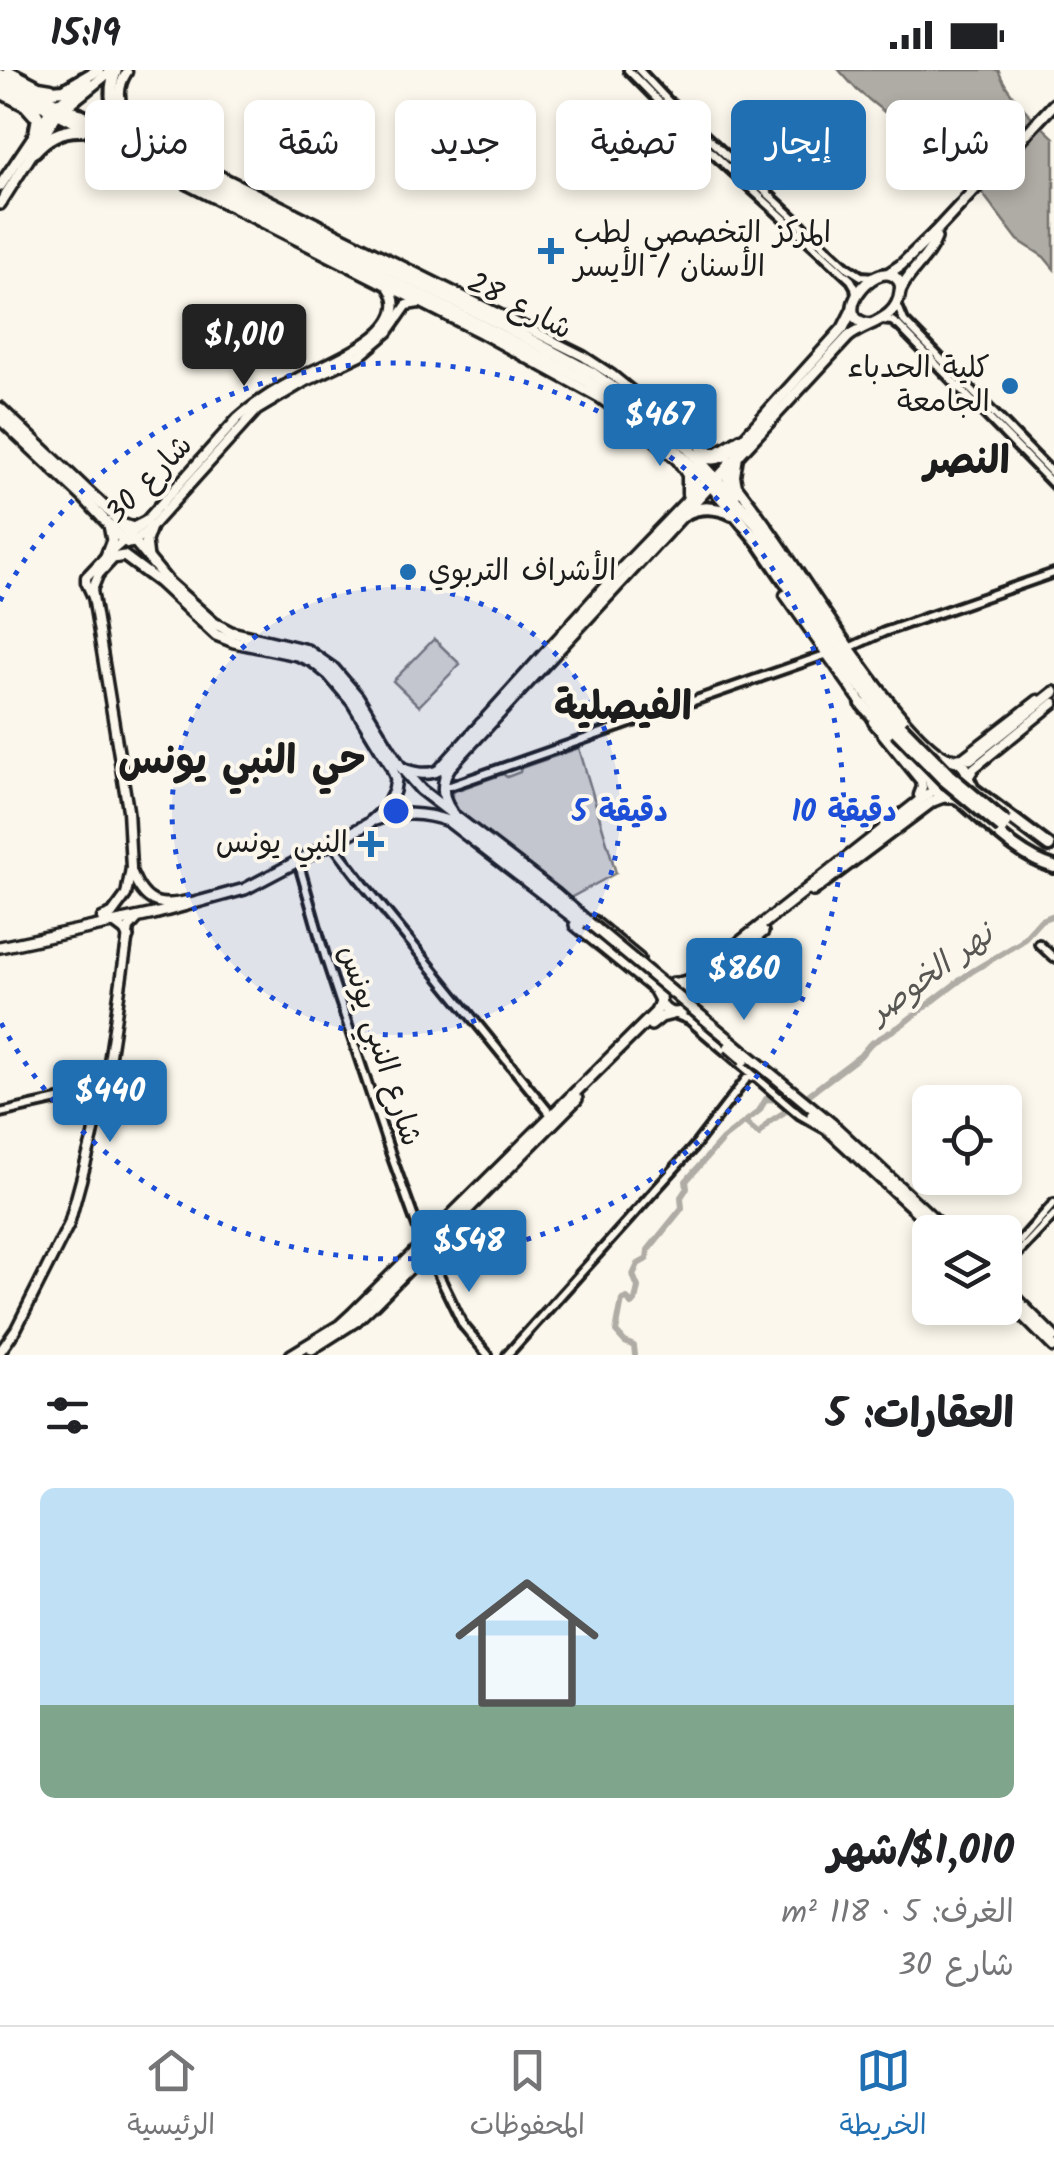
<!DOCTYPE html>
<html lang="ar">
<head>
<meta charset="utf-8">
<style>
	:root { --surface:#fff; --page:#f2f2f2; --text:#202124; --muted:#757577; --line:#e0e0e0; --accent:#1f6fb2 }
	body { margin:0; font-family:Kalam,"Playpen Sans Arabic",sans-serif; background:var(--page); color:var(--text); direction:rtl; height:100vh; display:flex; flex-direction:column; font-size:38px; white-space:nowrap }
	* { box-sizing:border-box; margin:0 }
	p { font-size:32px; color:var(--muted) }
	.icon { flex:none; width:55px; height:55px; fill:none; stroke:currentColor; stroke-width:2; stroke-linecap:round; stroke-linejoin:round }
	.map { position:relative; height:1285px; overflow:hidden; direction:ltr }
	.details { display:flex; flex-direction:column; background:var(--surface); flex:1 }
	.details>* { flex:none }
	.guide { position:absolute; left:30px; top:30px; width:995px; height:90px; direction:rtl; display:flex; gap:20px }
	.buttons { position:absolute; left:912px; top:1015px; display:grid; gap:20px }
	.buttons a { display:grid; place-items:center; width:110px; height:110px; border-radius:15px; background:var(--surface); box-shadow:0 5px 15px #0003; font-size:50px }
	.price { position:absolute; translate:-50% -85px; padding:0 22px; border-radius:10px; background:var(--accent); color:#fff; font-size:32px; line-height:65px; filter:drop-shadow(0 2px 5px #0008) }
	.price::after { content:''; position:absolute; left:50%; top:60px; width:30px; height:22px; margin-left:-15px; background:inherit; clip-path:polygon(0 0,100% 0,50% 100%) }
	.price.on { background:#222; color:#fff }
	ul { padding:0; list-style:none }
	li { display:grid; align-content:center; gap:20px; height:530px; padding:0 40px }
	li+li { border-top:2px solid var(--line) }
	li span { display:grid; place-items:center; height:310px; border-radius:15px; color:#555 }
	li>.icon { margin-inline-start:auto }
	span .icon { width:180px; height:180px; fill:#fffc; stroke-width:1 }
	li b { font-size:42px }
	h2 { display:flex; justify-content:space-between; align-items:center; height:120px; padding:0 40px; font-size:42px }
	.chip { padding:0 35px; border-radius:15px; background:var(--surface); box-shadow:0 5px 15px #0003; font-size:35px; line-height:90px }
	.chip.on { background:var(--accent); color:#fff }
	.status { display:flex; justify-content:space-between; align-items:center; height:70px; padding:0 50px; background:var(--surface); direction:ltr }
	.status svg { height:28px; fill:currentColor }
	.tab-bar { display:flex; justify-content:space-around; align-items:center; height:140px; border-top:2px solid var(--line); background:var(--surface); font-size:28px; color:var(--muted) }
	.tab-bar a { display:grid; justify-items:center; gap:5px }
	.tab-bar .on { color:var(--accent) }
	.map>svg:first-child { display:block }
</style>
</head>
<body>
<div class="status"><b>15:19</b><svg viewBox="0 0 49 12"><path d="M0 12V9h3v3zM5 12V6h3v6zM10 12V3h3v9zM15 12V0h3v12zM26 1h20v11H26zM47 4h2v5h-2z"/></svg></div>
<div class="map">
<svg width="1054" height="1285" viewBox="0 0 1054 1285">
	<rect width="100%" height="100%" fill="#fbf7ec"/>
	<filter id="ink" filterUnits="userSpaceOnUse"><feTurbulence type="fractalNoise" baseFrequency=".01" numOctaves="2"/><feDisplacementMap in="SourceGraphic" scale="20" xChannelSelector="R" yChannelSelector="G"/><feConvolveMatrix kernelMatrix="1 2 1 2 8 2 1 2 1" color-interpolation-filters="sRGB"/></filter>
	<g filter="url(#ink)">
		<g fill="#dad7ce" stroke="#7b7a75" stroke-width="2.5">
			<path d="M 434,569 L 460,594 L 419,636 L 393,611 Z"/>
			<path d="M 579,678 L 616,803 L 570,828 L 452,737 L 452,722 L 503,704 L 507,707 L 520,702 L 521,698 Z"/>
		</g>
		<path fill="#afaca5" stroke="#74726e" stroke-width="2.5" d="M 839,0 L 998,0 C 1009,28 1033,48 1054,68 L 1054,199 L 1044,187 L 1018,170 L 973,111 L 958,101 L 937,78 L 916,68 L 893,49 L 857,20 Z"/>
		<g fill="none" stroke-linecap="round" stroke-linejoin="round">
			<g stroke="#afaca5" stroke-width="6">
				<path d="M 746,1053 L 759,1064 L 769,1052 L 791,1038"/>
				<path d="M 635,1285 L 634,1276 L 625,1272 L 616,1262 L 622,1230 L 627,1228 L 631,1234 L 635,1231 L 638,1217 L 633,1205 L 638,1194 L 647,1189 L 648,1180 L 682,1138 L 681,1127 L 687,1118 L 686,1111 L 723,1069 L 759,1041 L 766,1029 L 779,1030 L 791,1038 L 860,986 L 870,974 L 900,956 L 971,902 L 1021,872 L 1041,850 L 1054,845"/>
			</g>
			<path stroke="#dad6cd" stroke-width="9" stroke-dasharray="9 4.5" stroke-linecap="butt" d="M 930,728 L 973,692"/>
			<defs>
				<g id="tertiary">
					<path d="M 628,0 L 687,60 L 851,210 L 855,217 L 856,225"/>
					<path d="M 639,0 L 670,33 L 847,197 L 861,206 L 875,207"/>
					<path d="M 897,234 L 904,251 L 1054,405"/>
					<path d="M 882,250 L 892,251 L 899,256 L 1054,415"/>
					<path d="M 851,577 L 884,562 L 1054,503"/>
					<path d="M 444,716 L 450,716 L 825,585"/>
					<path d="M 332,773 L 365,816 L 552,1046"/>
					<path d="M 298,791 L 325,886 L 390,1082 L 423,1173"/>
					<path d="M 1039,874 L 1054,888"/>
					<path d="M 674,944 L 689,950 L 800,1045 L 823,1058"/>
					<path d="M 0,1043 L 103,1020"/>
					<path d="M 427,1181 L 463,1255 L 488,1285"/>
					<path d="M 1005,1188 L 1054,1133"/>
					<path d="M 1005,1197 L 1054,1145"/>
					<path d="M 507,1285 L 693,1078 L 747,1008 L 754,1006"/>
				</g>
				<g id="secondary">
					<path d="M 8,0 L 39,16 L 51,18"/>
					<path d="M 127,2 C 109,29 128,56 152,72 L 583,286 L 612,305 L 707,382 L 718,382 L 741,368"/>
					<path d="M 0,23 L 25,36 L 33,45"/>
					<path d="M 188,115 L 481,263 L 600,328 L 643,360 L 678,391 L 687,405 L 687,424"/>
					<path d="M 738,386 L 735,406 L 737,416 C 751,434 765,453 778,472 C 808,515 908,677 951,689"/>
					<path d="M 134,472 L 151,457 L 257,340 L 304,312 L 361,285 L 388,262 L 407,235 L 419,233"/>
					<path d="M 99,503 L 92,520 L 128,740 L 131,798 L 126,825 L 112,844 L 102,848"/>
					<path d="M 785,525 L 863,635"/>
					<path d="M 93,527 L 86,512 L 86,507 L 106,486 L 145,452 L 238,348 C 256,332 277,319 298,308 C 323,294 418,262 389,218"/>
					<path d="M 873,652 L 921,711 L 922,717 L 919,725"/>
					<path d="M 953,689 L 963,688 L 1038,630"/>
					<path d="M 968,708 L 974,698 L 1054,633"/>
					<path d="M 132,803 C 144,832 157,838 187,831"/>
					<path d="M 0,1282 L 16,1259 L 69,1154 L 92,1070 L 109,992 L 129,858 L 137,849"/>
				</g>
				<g id="primary">
					<path d="M 0,116 L 51,40 L 87,11"/>
					<path d="M 0,134 L 57,44 L 112,0"/>
					<path d="M 889,203 L 901,195 L 934,163 L 1054,34"/>
					<path d="M 901,219 C 910,200 929,188 936,168 L 934,163"/>
					<path d="M 0,338 L 111,443 L 169,513 L 214,553 L 231,562 L 307,580 L 334,599 L 358,627 L 400,696 L 421,720 L 555,823 L 588,852"/>
					<path d="M 0,349 L 84,428 L 122,469 L 128,473 L 134,472"/>
					<path d="M 733,380 L 843,258 L 852,240"/>
					<path d="M 122,454 L 133,458 L 145,452"/>
					<path d="M 106,486 L 112,470 L 109,455"/>
					<path d="M 148,488 L 146,471 L 151,457"/>
					<path d="M 970,689 L 1054,622"/>
					<path d="M 402,698 C 412,703 429,706 439,700 L 623,497 L 707,410"/>
					<path d="M 451,741 C 441,728 441,711 450,697 L 848,267 C 866,252 897,251 900,222 C 901,216 901,212 895,207 C 874,190 827,250 871,254"/>
					<path d="M 375,750 C 398,741 425,743 448,751 L 583,855"/>
					<path d="M 813,821 L 933,731 L 946,726"/>
					<path d="M 593,851 L 639,889"/>
					<path d="M 113,852 L 125,861 L 128,867"/>
					<path d="M 575,855 L 654,919 L 660,930"/>
					<path d="M 0,877 L 154,844 L 245,819 L 368,754 L 386,738 L 394,721 L 396,709 L 391,696 L 352,632 L 329,605 L 313,592 L 297,585 L 234,572 L 216,565 L 159,512 L 124,486 L 113,488 L 99,503"/>
					<circle cx="675" cy="928" r="15"/>
					<path d="M 679,913 L 693,909 L 928,724"/>
					<path d="M 691,925 L 695,916 L 763,862"/>
					<path d="M 651,955 L 661,947 L 673,944"/>
					<path d="M 748,985 L 832,1054 L 948,1162"/>
					<path d="M 812,1045 L 929,1153"/>
					<path d="M 1005,1218 L 1054,1267"/>
					<path d="M 1005,1228 L 1054,1277"/>
					<path d="M 312,1279 L 356,1251 L 373,1235 L 577,1029"/>
					<path d="M 291,1285 L 340,1255 L 353,1243 L 656,942 L 660,931"/>
				</g>
				<g id="trunk">
					<path d="M 116,0 C 106,25 113,47 130,67"/>
					<path d="M 0,5 L 506,257 L 592,303 L 633,332 L 686,376 L 755,452 L 844,581 L 901,656"/>
					<path d="M 0,14 L 502,266 L 587,311 L 613,329 L 667,372 L 711,415 L 759,473 L 834,583 L 896,661"/>
					<path d="M 40,22 L 64,20 L 98,0"/>
					<path d="M 30,31 L 38,47 L 35,64"/>
					<path d="M 35,81 C 48,66 63,59 82,60"/>
					<path d="M 698,384 C 714,393 722,388 736,377"/>
					<path d="M 730,392 L 728,408 L 736,423"/>
					<path d="M 688,430 L 695,413 L 692,399"/>
					<path d="M 685,444 C 699,436 717,437 732,444"/>
					<path d="M 862,634 L 930,709"/>
					<circle cx="949" cy="708" r="19"/>
					<path d="M 968,709 L 973,719 L 1049,776"/>
					<path d="M 952,726 L 959,729 C 987,752 1018,787 1054,797"/>
				</g>
			</defs>
			<use href="#tertiary" stroke="#1c1c1c" stroke-width="14"/>
			<use href="#secondary" stroke="#1c1c1c" stroke-width="15"/>
			<use href="#primary" stroke="#1c1c1c" stroke-width="16"/>
			<use href="#trunk" stroke="#1c1c1c" stroke-width="18"/>
			<use href="#tertiary" stroke="#fbf7ec" stroke-width="6"/>
			<use href="#secondary" stroke="#fbf7ec" stroke-width="8"/>
			<use href="#primary" stroke="#fbf7ec" stroke-width="9"/>
			<use href="#trunk" stroke="#fbf7ec" stroke-width="10"/>
			<defs>
				<g id="primary-bridge">
					<path d="M 588,852 L 748,985"/>
					<path d="M 729,977 L 744,990"/>
				</g>
				<g id="trunk-bridge">
					<path d="M 901,656 L 949,705 L 1006,753"/>
					<path d="M 896,661 L 943,709 L 1002,758"/>
				</g>
			</defs>
			<use href="#primary-bridge" stroke="#1c1c1c" stroke-width="16" stroke-linecap="butt"/>
			<use href="#trunk-bridge" stroke="#1c1c1c" stroke-width="18" stroke-linecap="butt"/>
			<use href="#primary-bridge" stroke="#fbf7ec" stroke-width="9"/>
			<use href="#trunk-bridge" stroke="#fbf7ec" stroke-width="10"/>
		</g>
	</g>
	<circle cx="396" cy="741" r="224" fill="#1d4ed8" fill-opacity=".12"/>
	<g fill="none" stroke="#1d4ed8" stroke-width="5" stroke-dasharray="5 10">
		<circle cx="396" cy="741" r="224"/>
		<path d="M0 531A448 448 0 1 1 0 951"/>
	</g>
	<g fill="#1f6fb2" stroke="#fbf7ec" stroke-width="4">
		<path d="M546 166h10v10h10v10h-10v10h-10v-10h-10v-10h10z"/>
		<circle cx="1010" cy="316" r="10"/>
		<circle cx="408" cy="502" r="10"/>
		<path d="M366 759h10v10h10v10h-10v10h-10v-10h-10v-10h10z"/>
	</g>
	<g text-anchor="middle" dominant-baseline="central" stroke-width="8" stroke-linejoin="round" paint-order="stroke">
		<g font-size="30" fill="#1c1c1c" stroke="#fbf7ec" text-anchor="start">
			<text x="574" y="164">المركز التخصصي لطب<tspan x="574" dy="34">الأسنان / الأيسر</tspan></text>
			<text x="990" y="299" text-anchor="end">كلية الحدباء<tspan x="990" dy="34">الجامعة</tspan></text>
			<text x="428" y="502">الأشراف التربوي</text>
			<text x="348" y="774" text-anchor="end">النبي يونس</text>
		</g>
		<g font-size="30" fill="#1c1c1c" stroke="#fbf7ec">
			<text transform="translate(519 237) rotate(27)">شارع 28</text>
			<text transform="translate(150 410) rotate(-46)">شارع 30</text>
			<text transform="translate(379 976) rotate(72)">شارع النبي يونس</text>
		</g>
		<g font-size="32" font-style="italic" fill="#575653" stroke="#fbf7ec">
			<text transform="translate(932 904) rotate(-36)">نهر الخوصر</text>
		</g>
		<g font-size="40" font-weight="bold" fill="#1c1c1c" stroke="#fbf7ec">
			<text x="967" y="392">النصر</text>
			<text x="623" y="638">الفيصلية</text>
			<text x="242" y="692">حي النبي يونس</text>
		</g>
	</g>
	<circle cx="396" cy="741" r="15" fill="#1d4ed8" stroke="#fbf7ec" stroke-width="5"/>
	<g font-size="30" text-anchor="middle" font-weight="bold" fill="#1d4ed8" stroke="#fbf7ec" stroke-width="8" stroke-linejoin="round" paint-order="stroke">
		<text x="620" y="751">5 دقيقة</text>
		<text x="844" y="751">10 دقيقة</text>
	</g>
</svg>
<div class="buttons">
<a><svg class="icon" aria-label="locate" viewBox="0 0 24 24"><circle cx="12" cy="12" r="6"/><path d="M12 2v4M12 18v4M2 12h4M18 12h4"/></svg></a>
<a><svg class="icon" aria-label="layers" viewBox="0 0 24 24"><path d="M12 4l9 5-9 5-9-5zM3 14l9 5 9-5"/></svg></a>
</div>
<b class="price on" style="left:244px;top:319px">$1,010</b>
<b class="price" style="left:660px;top:399px">$467</b>
<b class="price" style="left:744px;top:953px">$860</b>
<b class="price" style="left:110px;top:1075px">$440</b>
<b class="price" style="left:469px;top:1225px">$548</b>
<div class="guide">
<a class="chip">شراء</a>
<a class="chip on">إيجار</a>
<a class="chip">تصفية</a>
<a class="chip">جديد</a>
<a class="chip">شقة</a>
<a class="chip">منزل</a>
</div>
</div>
<section class="details">
<h2>العقارات: 5<svg class="icon" aria-label="filters" viewBox="0 0 24 24"><path d="M4 7h16M4 17h16"/><circle cx="9" cy="7" r="2"/><circle cx="15" cy="17" r="2"/></svg></h2>
<ul>
<li><span style="background:linear-gradient(#bfe0f5 70%,#7fa58c 0)"><svg class="icon" aria-label="home" viewBox="0 0 24 24"><path d="M3 11l9-7 9 7M6 9v11h12V9"/></svg></span><div><b>$1,010/شهر</b><p>الغرف: 5 · 118 m²</p><p>شارع 30</p></div></li>
</ul>
</section>
<nav class="tab-bar">
<a class="on"><svg class="icon" aria-label="map" viewBox="0 0 24 24"><path d="M3 6l6-2 6 2 6-2v14l-6 2-6-2-6 2zM9 4v14M15 6v14"/></svg>الخريطة</a>
<a><svg class="icon" aria-label="saved" viewBox="0 0 24 24"><path d="M7 4h10v16l-5-4-5 4z"/></svg>المحفوظات</a>
<a><svg class="icon" aria-label="home" viewBox="0 0 24 24"><path d="M3 11l9-7 9 7M6 9v11h12V9"/></svg>الرئيسية</a>
</nav>
</body>
</html>
